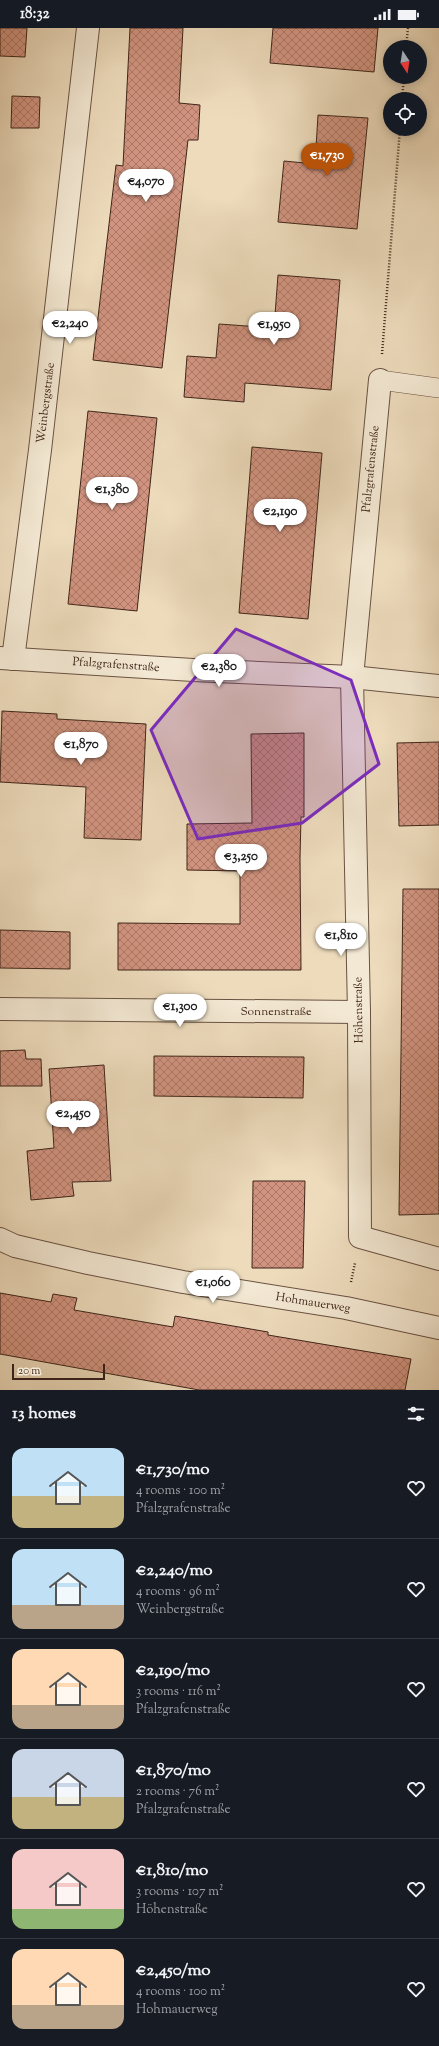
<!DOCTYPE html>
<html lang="en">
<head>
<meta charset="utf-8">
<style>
	:root { --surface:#171b24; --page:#20242c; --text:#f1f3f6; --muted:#9ea1a6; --line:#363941; --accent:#b45309 }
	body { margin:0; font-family:"Sorts Mill Goudy",serif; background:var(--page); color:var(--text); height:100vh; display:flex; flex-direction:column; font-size:15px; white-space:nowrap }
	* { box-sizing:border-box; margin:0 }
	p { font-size:13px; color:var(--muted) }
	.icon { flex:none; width:22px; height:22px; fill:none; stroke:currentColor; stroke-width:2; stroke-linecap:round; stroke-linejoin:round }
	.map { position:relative; height:1362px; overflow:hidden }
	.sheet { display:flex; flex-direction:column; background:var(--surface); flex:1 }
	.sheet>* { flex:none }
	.needle { width:26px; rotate:168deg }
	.tools { position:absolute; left:383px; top:12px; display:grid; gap:8px }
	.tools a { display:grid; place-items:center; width:44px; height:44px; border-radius:50%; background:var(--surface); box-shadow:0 2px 10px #0003; font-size:20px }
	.scale { position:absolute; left:12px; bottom:10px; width:93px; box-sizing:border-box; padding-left:4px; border:2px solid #3f2519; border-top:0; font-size:11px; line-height:14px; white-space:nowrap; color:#3f2519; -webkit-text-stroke:3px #f3e8d3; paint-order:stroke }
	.price { position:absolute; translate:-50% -34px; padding:0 9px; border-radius:14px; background:#fff; color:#222; font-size:13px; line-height:26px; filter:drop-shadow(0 1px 2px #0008) }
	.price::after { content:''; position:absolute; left:50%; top:24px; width:12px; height:9px; margin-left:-6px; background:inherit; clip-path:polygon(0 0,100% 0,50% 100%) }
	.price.current { background:var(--accent); color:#fff }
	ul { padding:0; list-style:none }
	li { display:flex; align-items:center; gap:12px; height:100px; padding:0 12px }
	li+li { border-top:1px solid var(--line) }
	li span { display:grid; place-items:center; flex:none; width:112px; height:80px; border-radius:12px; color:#555 }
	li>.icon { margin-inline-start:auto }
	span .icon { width:48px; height:48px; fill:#fffc; stroke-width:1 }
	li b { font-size:17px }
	h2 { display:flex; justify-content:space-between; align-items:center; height:48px; padding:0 12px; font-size:17px }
	.status { display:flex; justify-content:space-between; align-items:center; height:28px; padding:0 20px; background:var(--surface); direction:ltr }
	.status svg { height:11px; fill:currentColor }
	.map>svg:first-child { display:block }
</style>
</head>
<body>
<div class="status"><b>18:32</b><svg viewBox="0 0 49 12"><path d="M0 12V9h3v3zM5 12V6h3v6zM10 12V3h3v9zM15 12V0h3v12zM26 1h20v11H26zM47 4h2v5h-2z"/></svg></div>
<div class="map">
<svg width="439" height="1362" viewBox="0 0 439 1362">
	<defs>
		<pattern id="building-cross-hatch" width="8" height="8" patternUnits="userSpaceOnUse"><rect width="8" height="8" fill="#d29480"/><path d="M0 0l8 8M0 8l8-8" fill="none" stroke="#ac7968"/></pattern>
	</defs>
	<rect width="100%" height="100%" fill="#eddbbc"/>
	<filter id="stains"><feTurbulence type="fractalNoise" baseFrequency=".005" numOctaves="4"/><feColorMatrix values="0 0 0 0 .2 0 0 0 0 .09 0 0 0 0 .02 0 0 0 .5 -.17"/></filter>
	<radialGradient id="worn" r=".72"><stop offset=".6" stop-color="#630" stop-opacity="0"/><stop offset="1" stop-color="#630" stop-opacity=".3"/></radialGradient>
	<g fill="url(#building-cross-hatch)" stroke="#3f2519">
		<path d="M 0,0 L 27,0 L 25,29 L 0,28 Z"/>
		<path d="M 130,0 L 183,0 L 179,75 L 200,77 L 198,112 L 188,112 L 162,340 L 93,332 L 116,137 L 123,138 Z"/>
		<path d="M 273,0 L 378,0 L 374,44 L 270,35 Z"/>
		<path d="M 12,68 L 40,69 L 39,100 L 11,100 Z"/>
		<path d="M 318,87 L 368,90 L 357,201 L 278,194 L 284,133 L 315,136 Z"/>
		<path d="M 278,247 L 340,252 L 331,362 L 245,355 L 244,374 L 184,369 L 187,328 L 216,330 L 219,296 L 274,300 Z"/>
		<path d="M 88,383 L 157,390 L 137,583 L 68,576 Z"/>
		<path d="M 252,419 L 322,425 L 308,591 L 239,585 Z"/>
		<path d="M 2,683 L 57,686 L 57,691 L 146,696 L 141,812 L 84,810 L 86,759 L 0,754 Z"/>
		<path d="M 304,705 L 304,789 L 301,789 L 300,830 L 301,942 L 118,942 L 118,895 L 240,896 L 240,843 L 187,842 L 187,796 L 252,795 L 251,706 Z"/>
		<path d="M 439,714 L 439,797 L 399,798 L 397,715 Z"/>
		<path d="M 403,861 L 439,861 L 439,1186 L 399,1187 Z"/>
		<path d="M 0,902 L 70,904 L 70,941 L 0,940 Z"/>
		<path d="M 25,1022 L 26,1031 L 41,1031 L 42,1058 L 0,1058 L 0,1023 Z"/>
		<path d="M 154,1028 L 304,1029 L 303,1070 L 154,1068 Z"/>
		<path d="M 104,1037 L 111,1153 L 72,1154 L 74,1168 L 31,1172 L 27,1123 L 54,1120 L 49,1041 Z"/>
		<path d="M 253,1153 L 305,1153 L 303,1240 L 252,1240 Z"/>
		<path d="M 0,1265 L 51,1274 L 53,1266 L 77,1270 L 74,1282 L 173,1299 L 175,1288 L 268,1304 L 268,1307 L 411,1331 L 405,1362 L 199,1362 L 0,1326 Z"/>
	</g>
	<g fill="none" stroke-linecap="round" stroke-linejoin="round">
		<defs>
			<path id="service" d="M 380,352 L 439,360"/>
			<g id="minor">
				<path d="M 380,352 L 352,649 L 359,984 L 360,1209 L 439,1231"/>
				<path d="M 13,631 L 40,422 L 88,0"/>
				<path d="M 0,981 L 359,984"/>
				<path d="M 0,1211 L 15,1218 L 88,1235 L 183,1254 L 346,1280 L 439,1300"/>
			</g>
			<path id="tertiary" d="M 0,630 L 193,642 L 352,649 L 439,658"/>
		</defs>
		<use href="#service" stroke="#6a5242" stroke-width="20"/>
		<use href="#minor" stroke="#6a5242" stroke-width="24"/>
		<use href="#tertiary" stroke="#6a5242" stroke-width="24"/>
		<g stroke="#3f2519" stroke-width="2.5" stroke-dasharray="1 2" stroke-linecap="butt">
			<path d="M 406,19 L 408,0"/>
			<path d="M 402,71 L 404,49"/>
			<path d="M 382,326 L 400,101"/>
			<path d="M 351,1254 L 355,1235"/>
		</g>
		<use href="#service" stroke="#f3e8d3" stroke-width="19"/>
		<use href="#minor" stroke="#f3e8d3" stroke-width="22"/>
		<use href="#tertiary" stroke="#f3e8d3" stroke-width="22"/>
	</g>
	<path fill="#7b2cbf" fill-opacity="0.2" stroke="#7b2cbf" stroke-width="3" stroke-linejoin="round" d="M 236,601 L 351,652 L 379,736 L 302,795 L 198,811 L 151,702 Z"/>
	<g text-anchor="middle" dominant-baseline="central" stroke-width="3.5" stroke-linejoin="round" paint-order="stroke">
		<g font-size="12" fill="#3f2519" stroke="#f3e8d3">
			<text transform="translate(46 375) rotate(-83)">Weinbergstraße</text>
			<text transform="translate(371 441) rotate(-84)">Pfalzgrafenstraße</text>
			<text transform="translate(116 637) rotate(4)">Pfalzgrafenstraße</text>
			<text transform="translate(359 982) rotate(-91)">Höhenstraße</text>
			<text x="276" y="984">Sonnenstraße</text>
			<text transform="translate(313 1275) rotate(9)">Hohmauerweg</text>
		</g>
	</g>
	<rect width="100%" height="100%" filter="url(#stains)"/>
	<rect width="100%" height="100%" fill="url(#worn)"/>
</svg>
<div class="tools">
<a><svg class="needle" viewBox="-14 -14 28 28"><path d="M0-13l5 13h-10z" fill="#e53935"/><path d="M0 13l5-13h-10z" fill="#9ea1a6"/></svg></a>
<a><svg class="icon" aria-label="locate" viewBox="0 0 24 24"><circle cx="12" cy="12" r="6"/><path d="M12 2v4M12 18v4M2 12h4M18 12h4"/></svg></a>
</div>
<div class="scale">20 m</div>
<b class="price current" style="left:327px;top:149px">€1,730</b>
<b class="price" style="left:146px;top:175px">€4,070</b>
<b class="price" style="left:70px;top:317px">€2,240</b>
<b class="price" style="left:274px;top:318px">€1,950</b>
<b class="price" style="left:112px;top:483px">€1,380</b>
<b class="price" style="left:280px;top:505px">€2,190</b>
<b class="price" style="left:219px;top:660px">€2,380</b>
<b class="price" style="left:81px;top:738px">€1,870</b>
<b class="price" style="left:241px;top:850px">€3,250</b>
<b class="price" style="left:341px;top:929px">€1,810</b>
<b class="price" style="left:180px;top:1000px">€1,300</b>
<b class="price" style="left:73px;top:1107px">€2,450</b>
<b class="price" style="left:213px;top:1276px">€1,060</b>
</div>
<section class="sheet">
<h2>13 homes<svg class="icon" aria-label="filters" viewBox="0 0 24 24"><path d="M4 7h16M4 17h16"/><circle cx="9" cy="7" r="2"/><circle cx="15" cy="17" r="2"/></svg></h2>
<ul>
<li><span style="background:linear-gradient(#bfe0f5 60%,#c2b280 0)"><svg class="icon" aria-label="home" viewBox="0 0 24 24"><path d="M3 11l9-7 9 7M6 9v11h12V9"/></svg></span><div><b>€1,730/mo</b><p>4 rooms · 100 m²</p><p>Pfalzgrafenstraße</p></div><svg class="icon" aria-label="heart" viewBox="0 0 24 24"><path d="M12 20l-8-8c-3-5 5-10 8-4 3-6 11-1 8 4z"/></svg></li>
<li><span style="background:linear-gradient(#bfe0f5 70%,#b9a48a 0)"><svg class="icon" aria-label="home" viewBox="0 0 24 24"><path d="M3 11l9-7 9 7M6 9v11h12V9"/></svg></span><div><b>€2,240/mo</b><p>4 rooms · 96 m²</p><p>Weinbergstraße</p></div><svg class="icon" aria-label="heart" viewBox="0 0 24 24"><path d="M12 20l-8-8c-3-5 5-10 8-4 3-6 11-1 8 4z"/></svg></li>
<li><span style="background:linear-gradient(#ffd9b3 70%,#b9a48a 0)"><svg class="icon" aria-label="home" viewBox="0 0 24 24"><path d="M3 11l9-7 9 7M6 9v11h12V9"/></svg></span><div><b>€2,190/mo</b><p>3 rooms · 116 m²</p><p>Pfalzgrafenstraße</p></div><svg class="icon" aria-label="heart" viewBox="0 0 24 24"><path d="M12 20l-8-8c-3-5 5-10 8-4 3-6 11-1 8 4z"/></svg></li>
<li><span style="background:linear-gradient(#c9d6e8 60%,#c2b280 0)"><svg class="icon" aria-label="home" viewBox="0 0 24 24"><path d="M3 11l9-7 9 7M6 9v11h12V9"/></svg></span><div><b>€1,870/mo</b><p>2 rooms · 76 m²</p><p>Pfalzgrafenstraße</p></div><svg class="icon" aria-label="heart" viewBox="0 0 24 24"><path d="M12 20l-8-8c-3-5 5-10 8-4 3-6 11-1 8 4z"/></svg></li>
<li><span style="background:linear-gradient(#f6c9c9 75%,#8fb573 0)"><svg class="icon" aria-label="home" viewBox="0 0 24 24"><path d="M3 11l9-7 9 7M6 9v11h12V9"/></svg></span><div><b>€1,810/mo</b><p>3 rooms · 107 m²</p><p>Höhenstraße</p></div><svg class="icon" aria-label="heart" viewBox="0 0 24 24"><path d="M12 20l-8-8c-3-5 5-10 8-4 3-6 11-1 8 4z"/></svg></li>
<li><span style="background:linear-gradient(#ffd9b3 70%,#b9a48a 0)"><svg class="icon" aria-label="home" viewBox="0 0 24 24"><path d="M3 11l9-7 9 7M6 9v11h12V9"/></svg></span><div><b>€2,450/mo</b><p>4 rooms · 100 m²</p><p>Hohmauerweg</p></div><svg class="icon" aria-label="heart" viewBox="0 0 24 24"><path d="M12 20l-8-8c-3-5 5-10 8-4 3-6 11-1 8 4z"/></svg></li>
</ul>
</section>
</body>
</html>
